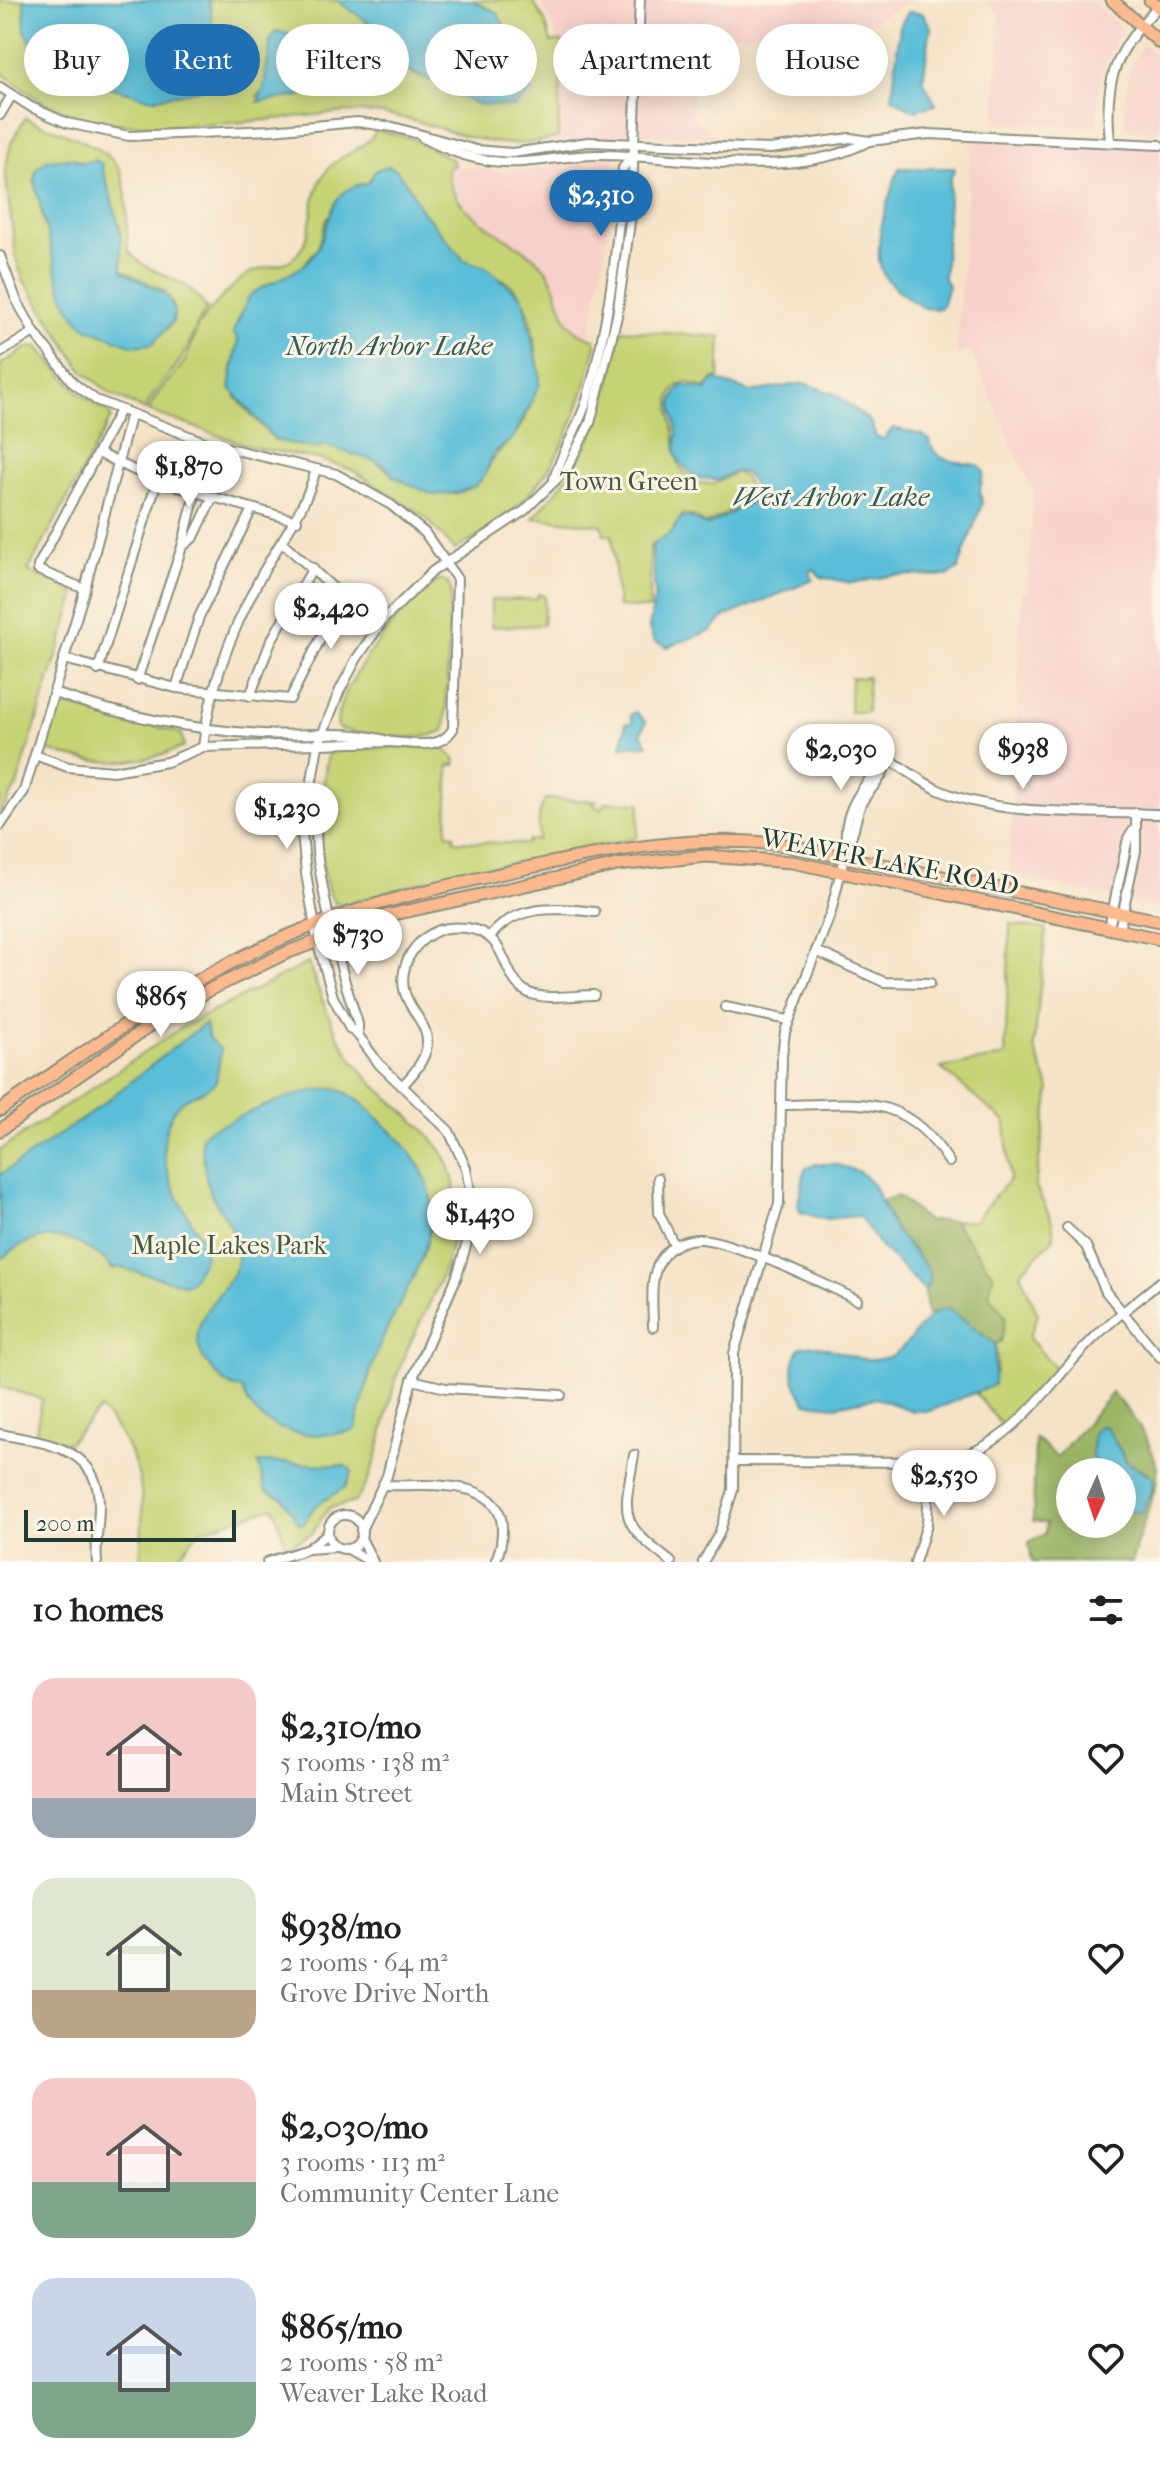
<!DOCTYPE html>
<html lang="en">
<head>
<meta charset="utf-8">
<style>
	:root { --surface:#fff; --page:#f2f2f2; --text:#222; --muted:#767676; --accent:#1f6fb2 }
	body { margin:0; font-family:"IM FELL French Canon",serif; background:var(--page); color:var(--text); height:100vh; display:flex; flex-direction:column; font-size:30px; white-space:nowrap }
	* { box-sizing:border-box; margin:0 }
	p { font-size:26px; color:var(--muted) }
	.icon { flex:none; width:44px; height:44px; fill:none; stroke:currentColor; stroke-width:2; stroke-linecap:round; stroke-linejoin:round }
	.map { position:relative; height:1562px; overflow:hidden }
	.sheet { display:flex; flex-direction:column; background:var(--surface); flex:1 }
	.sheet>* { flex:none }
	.hud { position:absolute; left:24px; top:24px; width:1112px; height:72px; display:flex; gap:16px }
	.needle { width:52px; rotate:183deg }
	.tools { position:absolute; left:1056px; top:1458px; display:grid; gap:16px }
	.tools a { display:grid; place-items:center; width:80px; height:80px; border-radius:50%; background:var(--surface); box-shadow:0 4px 20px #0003; font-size:40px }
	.scale { position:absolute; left:24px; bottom:20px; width:212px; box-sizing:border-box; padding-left:8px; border:4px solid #1f3d34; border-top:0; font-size:22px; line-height:28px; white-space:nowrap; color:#1f3d34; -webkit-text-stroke:6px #fcf5e5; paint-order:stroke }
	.price { position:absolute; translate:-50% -68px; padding:0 18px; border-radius:28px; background:#fff; color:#222; font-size:26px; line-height:52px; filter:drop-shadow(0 2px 4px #0008) }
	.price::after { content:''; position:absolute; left:50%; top:48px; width:24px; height:18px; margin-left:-12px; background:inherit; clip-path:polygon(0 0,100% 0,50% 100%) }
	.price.current { background:var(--accent); color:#fff }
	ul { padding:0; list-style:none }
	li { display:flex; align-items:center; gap:24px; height:200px; padding:0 32px }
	li span { display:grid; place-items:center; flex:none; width:224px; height:160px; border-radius:24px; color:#555 }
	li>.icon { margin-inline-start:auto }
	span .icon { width:96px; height:96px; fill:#fffc; stroke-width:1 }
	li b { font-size:34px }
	h2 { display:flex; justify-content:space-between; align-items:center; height:96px; padding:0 32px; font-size:34px }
	.chip { padding:0 28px; border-radius:36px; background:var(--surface); box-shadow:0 4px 20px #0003; font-size:28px; line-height:72px }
	.chip.current { background:var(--accent); color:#fff }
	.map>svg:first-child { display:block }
</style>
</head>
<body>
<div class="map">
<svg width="1160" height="1562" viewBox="0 0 1160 1562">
	<rect width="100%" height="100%" fill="#fcf5e5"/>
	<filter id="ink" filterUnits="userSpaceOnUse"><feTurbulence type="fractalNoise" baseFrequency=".0125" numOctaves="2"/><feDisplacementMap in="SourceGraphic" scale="16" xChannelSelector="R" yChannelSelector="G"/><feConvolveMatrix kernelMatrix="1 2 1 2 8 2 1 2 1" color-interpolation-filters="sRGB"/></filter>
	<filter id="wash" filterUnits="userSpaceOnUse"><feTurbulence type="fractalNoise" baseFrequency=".006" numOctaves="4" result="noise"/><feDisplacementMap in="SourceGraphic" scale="32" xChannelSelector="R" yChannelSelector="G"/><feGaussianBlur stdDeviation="1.8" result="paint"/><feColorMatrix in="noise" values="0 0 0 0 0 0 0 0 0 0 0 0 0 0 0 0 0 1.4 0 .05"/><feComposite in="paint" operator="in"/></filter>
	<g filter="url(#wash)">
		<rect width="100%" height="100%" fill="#f5e3c8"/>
		<g fill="#f7d0c9">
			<path d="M 540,0 L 910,0 L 861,28 L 789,24 L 753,35 L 733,34 L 727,29 L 697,27 L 692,118 L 717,138 L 621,133 L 613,164 L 605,253 L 589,341 L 568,375 L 562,306 L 554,278 L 535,258 L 471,213 L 453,188 L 448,176 L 448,168 L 454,165 L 503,172 L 550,168 L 560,61 L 556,35 Z"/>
			<path d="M 983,0 L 1091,0 L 1121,28 L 1101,74 L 1096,127 L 995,123 L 1000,15 Z"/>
			<path d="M 1143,43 L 1160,61 L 1160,133 L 1124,128 L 1128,74 Z"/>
			<path d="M 972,134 L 1160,145 L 1160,908 L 1009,875 L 1022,592 L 1028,592 L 1033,491 L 970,350 L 956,355 Z"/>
		</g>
		<g fill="#c6d375" stroke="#728854" stroke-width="2" fill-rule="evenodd">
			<path d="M 0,0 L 24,0 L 25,30 L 152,99 L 205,88 L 218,64 L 209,0 C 231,0 325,0 338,1 C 365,13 376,37 392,58 C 420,94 482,82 521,80 L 519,61 L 471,0 L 532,0 L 545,21 L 551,42 L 563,42 L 558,137 C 488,159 441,120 375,113 C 348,110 323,115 296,117 C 223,124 111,139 45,103 C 29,94 15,82 0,72 ZM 330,65 L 342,78 L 341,90 L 327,86 L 300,96 L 257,97 L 264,88 Z"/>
			<path d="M 25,118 C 52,130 111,144 121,173 C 129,195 126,226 128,249 C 141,271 166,272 186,286 C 195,292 201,301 207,309 C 194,325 192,343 181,359 C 169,378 154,388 145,410 L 111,394 L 83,371 L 23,279 L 16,258 L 5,171 L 11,143 ZM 101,163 L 120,229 L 122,270 L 166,292 L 67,304 L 34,180 Z"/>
			<path d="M 376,130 L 411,138 L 453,160 L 454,165 L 448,169 C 448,217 513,235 541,264 C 568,291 551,328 595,339 L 596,346 C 570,446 548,498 455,550 L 426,518 L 352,470 L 318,459 L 255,448 L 148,411 C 158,388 171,381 184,362 C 191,352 192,339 197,328 C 204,315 236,281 248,274 C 264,265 286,268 298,253 C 317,231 306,194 329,168 C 341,153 369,148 376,130 ZM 396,169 C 407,189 447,250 466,261 C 485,272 507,276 522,297 C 532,311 536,355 540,374 C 538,392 524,424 512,438 C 499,454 494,452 486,473 L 394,477 C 377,456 350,451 324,445 L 316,449 L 275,440 L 236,398 L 231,373 L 238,341 L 236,325 L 250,295 L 296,273 L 318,248 L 327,218 L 368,183 L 376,170 Z"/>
			<path d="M 621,330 L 721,337 L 719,378 L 713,378 L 706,388 L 685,382 C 664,391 670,409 673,427 C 678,452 670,466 698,483 L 714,484 L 736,472 L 745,478 L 753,494 L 749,501 L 705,525 L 696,517 L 683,514 L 670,534 L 650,546 L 650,609 L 618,607 L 612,535 L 604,535 L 602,525 L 533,518 C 589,459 608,409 621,330 Z"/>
			<path d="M 30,346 L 38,347 L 79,393 L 110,414 L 111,418 L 28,571 L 73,590 L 75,597 L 17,785 L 0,814 L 0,365 Z"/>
			<path d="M 440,580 L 447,582 L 451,590 L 445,729 C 430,744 357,736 338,728 C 329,694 410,595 440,580 Z"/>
			<path d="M 538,594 L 545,596 L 543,625 L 491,627 L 491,600 L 537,599 Z"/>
			<path d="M 868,677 L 867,712 L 850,712 L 851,678 Z"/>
			<path d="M 59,703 L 181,733 L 184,747 C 137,766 92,767 45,749 Z"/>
			<path d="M 443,747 L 456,760 L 455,765 L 449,765 L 447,834 L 454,835 L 455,841 L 527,844 L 528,840 L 538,840 L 539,816 L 545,799 L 597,801 L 593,804 L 601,810 L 606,802 L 640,803 L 637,838 L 425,881 L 344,905 L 335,903 C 314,875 320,785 329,752 L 338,748 Z"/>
			<path d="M 1010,924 L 1046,929 L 1034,1047 L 1050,1090 L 1035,1185 L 1052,1221 L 1054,1238 L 1020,1273 L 1038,1314 L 1029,1338 L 1056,1369 L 1004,1428 L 975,1393 C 998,1387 999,1365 995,1344 L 1001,1341 L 1006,1317 L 989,1295 L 993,1274 L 953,1221 L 974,1221 L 1010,1179 L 1005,1122 L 941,1068 L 1005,1056 Z"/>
			<path d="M 308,963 C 321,994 331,1029 351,1057 C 403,1129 473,1131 452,1241 C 443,1287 414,1327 399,1370 C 383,1414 383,1464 355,1502 L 329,1508 L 311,1534 L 286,1546 L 274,1507 L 199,1531 L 174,1562 L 140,1562 C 144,1495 148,1462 100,1409 L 68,1443 L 35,1436 L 42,1399 L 0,1387 L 0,1150 L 182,1027 Z"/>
		</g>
		<g fill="#9cb566" stroke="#5e794d" stroke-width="2" fill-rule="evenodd">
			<path d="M 898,1196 L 927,1221 L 953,1221 L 993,1274 L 989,1295 L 1006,1317 L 1001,1341 L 995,1344 L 948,1308 L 928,1315 L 924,1289 L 929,1284 L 915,1251 L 898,1236 L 881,1201 Z"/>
			<path d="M 1112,1393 C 1130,1411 1160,1451 1157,1479 C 1152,1507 1137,1534 1132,1562 L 1032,1562 L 1029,1542 L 1045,1534 L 1046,1523 L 1033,1521 L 1035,1438 L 1057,1457 ZM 1099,1426 L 1106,1427 L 1127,1462 L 1148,1473 L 1153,1487 L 1142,1513 L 1122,1510 L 1122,1524 L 1070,1524 L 1070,1472 L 1106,1472 L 1092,1458 L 1093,1434 Z"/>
		</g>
		<g fill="#5abed8" stroke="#3c7e86" stroke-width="2">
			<path d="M 24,0 L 209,0 L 218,64 L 205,88 L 152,99 L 44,68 L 25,30 Z"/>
			<path d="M 336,0 L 471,0 L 498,13 L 519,61 L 521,80 L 533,91 L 514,107 L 476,104 L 452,93 L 450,84 L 420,76 L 394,62 L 369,23 Z"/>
			<path d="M 908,12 L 922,13 L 931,27 L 923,80 L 936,105 L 913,110 L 892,98 L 900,26 Z"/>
			<path d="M 276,31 C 302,35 336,65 346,88 L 327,86 L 300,96 L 258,102 L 264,88 L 271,37 Z"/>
			<path d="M 73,158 L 83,163 L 95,160 L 101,163 L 120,229 L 122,270 C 142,286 181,288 173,322 L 152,344 L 133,346 L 86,328 L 77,319 L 67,304 L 59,282 L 34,180 L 37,168 L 47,160 Z"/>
			<path d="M 388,166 L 396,169 L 411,189 L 419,207 L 464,260 L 486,267 L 523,298 L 540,374 L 539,386 L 513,438 L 493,454 L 486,473 L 476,486 L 457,493 L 433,495 L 394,477 L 384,464 L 324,445 L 316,449 L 275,440 L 230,388 L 238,341 L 233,332 L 250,295 C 273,278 301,276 317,249 C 333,223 326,188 368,183 L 376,170 Z"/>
			<path d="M 899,168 L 955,168 L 950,180 L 944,279 L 948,285 L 942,307 C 927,312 919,306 908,298 C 899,290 887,283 882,271 C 871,245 890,194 899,168 Z"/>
			<path d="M 714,379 L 751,392 L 804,383 L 835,394 L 871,422 L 876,437 L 884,439 L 893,428 L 922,435 L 930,440 C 932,464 962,461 980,466 L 984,472 L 980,489 L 982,504 L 958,569 L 947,576 L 894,575 L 852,583 L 821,577 L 814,569 L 810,571 L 813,580 L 724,617 L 711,631 L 667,647 L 654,641 L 649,629 L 655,595 L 652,545 L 672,532 L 681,517 L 690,517 L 707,526 L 754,501 C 757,476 741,462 720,480 L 696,478 C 690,472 682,466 678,459 C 673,450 677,442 677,433 C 675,411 665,402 683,385 L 706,390 Z"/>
			<path d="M 636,712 L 646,722 L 641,733 L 648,745 L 622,746 L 626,723 L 633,723 L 630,715 Z"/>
			<path d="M 205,1023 L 209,1039 L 221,1050 L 216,1081 C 205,1095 185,1094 175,1109 C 150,1150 172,1189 194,1226 C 199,1235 207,1243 205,1254 C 203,1264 196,1273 190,1282 L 183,1284 L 118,1267 L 112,1269 C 107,1259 97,1254 88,1249 C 55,1229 28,1236 0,1260 L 0,1175 L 91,1113 Z"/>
			<path d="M 332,1088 C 356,1093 368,1109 385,1125 C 471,1203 420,1258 381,1342 C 368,1371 364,1400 355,1430 C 316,1441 256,1435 243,1390 C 227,1386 220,1379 209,1366 C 170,1317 242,1292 238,1250 C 237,1227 217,1210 209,1189 C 204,1174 203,1155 201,1140 L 206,1131 C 249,1114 285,1093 332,1088 Z"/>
			<path d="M 835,1164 L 860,1172 L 873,1184 L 893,1228 L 929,1270 L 929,1284 L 924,1289 L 880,1246 L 859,1216 L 823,1219 L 800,1212 L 798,1204 L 805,1169 L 816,1164 Z"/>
			<path d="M 948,1308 L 995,1344 L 994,1385 L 930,1411 L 914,1411 L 876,1398 L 835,1406 L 806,1403 C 793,1382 788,1371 799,1348 C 826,1337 853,1367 885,1358 C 912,1351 918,1314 948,1308 Z"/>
			<path d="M 1099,1426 L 1106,1427 L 1127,1462 L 1152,1477 L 1153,1487 L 1142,1513 L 1122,1510 L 1122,1472 L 1106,1472 L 1092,1458 L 1093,1434 Z"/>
			<path d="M 270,1462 L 347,1466 L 352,1472 L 345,1487 L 314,1507 L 304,1523 L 299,1524 L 283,1498 L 266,1491 L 258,1463 Z"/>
		</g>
	</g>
	<g filter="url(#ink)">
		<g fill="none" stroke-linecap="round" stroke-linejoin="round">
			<defs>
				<g id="minor">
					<path d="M 0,87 L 31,107 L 67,123 L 129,136 L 271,130 L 357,122 L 393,127 L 476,150 L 512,153 L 588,142 L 770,149 L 850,138 L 870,141 L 929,134 L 1160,145"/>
					<path d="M 0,115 L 12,95"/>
					<path d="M 423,138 C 446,150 467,158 492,161 C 528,166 561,155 596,155 C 680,154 792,183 869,141"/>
					<path d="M 1110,140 C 1103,77 1117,50 1159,5"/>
					<path d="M 0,256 L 16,299 L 34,332 L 73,383 L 96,400 L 207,443 L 336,474 L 391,505 L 425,533 L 457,579 L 453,729 C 440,751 413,743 391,742"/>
					<path d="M 0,353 L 34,332"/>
					<path d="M 98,453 L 157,481 L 297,521"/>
					<path d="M 554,479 C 562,452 578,428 587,400 C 609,325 618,246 623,168 L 631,157"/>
					<path d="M 195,494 L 182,547 L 194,537 L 212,499"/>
					<path d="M 85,589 L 38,570 L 38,566 L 119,412"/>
					<path d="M 64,659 L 176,688 L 290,699 L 342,596 L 283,543"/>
					<path d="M 98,670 L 157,481"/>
					<path d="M 137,680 L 182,547"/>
					<path d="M 176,688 L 199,617 L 252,509"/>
					<path d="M 250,696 L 271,641 L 313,568"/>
					<path d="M 203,747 C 209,689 232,630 260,578 C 280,540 305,512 316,469"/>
					<path d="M 35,755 L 68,767 L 113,771 L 167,762 L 203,747 L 391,742 C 352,728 304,737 263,734 C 191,730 122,716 54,693"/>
					<path d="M 311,786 C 319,808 314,835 318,860 C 327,917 340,970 358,1024 L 358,1035"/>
					<path d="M 0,826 L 24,791 L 85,589 L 130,417"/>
					<path d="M 847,845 C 840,813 867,779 888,759 C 906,769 922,783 941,791 C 1002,817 1094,811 1160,814"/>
					<path d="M 1109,928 L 1128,838 L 1134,830"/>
					<path d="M 1119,930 L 1136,851 L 1136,813"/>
					<path d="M 490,937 C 516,903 556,908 595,912"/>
					<path d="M 816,951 L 884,982 L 930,983"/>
					<path d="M 725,1007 L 788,1020"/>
					<path d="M 402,1086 C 466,1021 385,1019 407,961 C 413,947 424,937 437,931 C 446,927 457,927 467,928 C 511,935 499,976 527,992 C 543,1001 576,995 594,995"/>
					<path d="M 781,1105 C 857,1105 903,1089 949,1162"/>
					<path d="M 658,1178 L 659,1213 L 674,1245"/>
					<path d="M 1067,1228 L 1086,1246 L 1106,1292 L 1160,1357"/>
					<path d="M 653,1327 C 653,1304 648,1274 664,1255 C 673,1244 688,1238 702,1239 C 738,1243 823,1283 857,1300"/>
					<path d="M 412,1380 L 446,1388 L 561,1395"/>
					<path d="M 0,1434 C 45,1443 100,1447 99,1506 C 99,1524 95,1543 97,1562"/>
					<path d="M 634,1455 C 623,1518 618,1521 671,1562"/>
					<path d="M 736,1461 L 930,1462 C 1008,1458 1042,1389 1093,1339 C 1114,1318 1137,1301 1160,1282"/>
					<path d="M 383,1485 C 421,1487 505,1474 502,1531 C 502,1543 500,1552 495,1562"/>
					<circle cx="345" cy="1532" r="17"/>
					<path d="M 361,1530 L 387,1476 L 412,1380 L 457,1276 L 467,1243 L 471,1196 L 466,1168 L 449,1131 L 379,1064 L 358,1035 L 350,1029 L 333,997 L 317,940 L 306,873 L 301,824 L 302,798 L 311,786 L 318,745 L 340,690 L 357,658 L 384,619 L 433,571 L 524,511 L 566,470 L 590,423 L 617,316 L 631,215 L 640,0"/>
					<path d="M 328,1533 L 308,1549 L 336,1547"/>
					<path d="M 361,1538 L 373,1562"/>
					<path d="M 348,1549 L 371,1562"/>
					<path d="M 267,1562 L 308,1549"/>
					<path d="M 703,1562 L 719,1534 L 733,1490 L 734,1353 L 779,1204 L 782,1055 L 785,1032 L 831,912 L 847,845 C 856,832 855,816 862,802 C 869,789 885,778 885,763"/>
					<path d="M 915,1562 L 927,1524 L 930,1462"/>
				</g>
				<g id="major">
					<path d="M 1112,0 L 1160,43"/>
					<path d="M 1150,0 L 1160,9"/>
					<path d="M 0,1110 C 89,1049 175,986 274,942 C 356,905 443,886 531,867 C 615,849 698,834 784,845 L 1160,921"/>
					<path d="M 0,1130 L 158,1020 L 211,989 L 286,953 L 385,916 L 617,865 L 706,856 L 792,862 L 1160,939"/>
				</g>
			</defs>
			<use href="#minor" stroke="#8a907e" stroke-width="12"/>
			<use href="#major" stroke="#8a907e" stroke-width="15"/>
			<use href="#minor" stroke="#fff" stroke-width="8"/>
			<use href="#major" stroke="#fcba8e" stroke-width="11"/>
		</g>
	</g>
	<g text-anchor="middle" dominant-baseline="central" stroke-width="6" stroke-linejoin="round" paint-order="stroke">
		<g font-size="26" fill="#405b41" stroke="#fcf5e5">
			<text x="629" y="481">Town Green</text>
			<text x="229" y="1245">Maple Lakes Park</text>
		</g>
		<g font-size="26" fill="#1f3d34" stroke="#fcf5e5">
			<text transform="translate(890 862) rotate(11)">WEAVER LAKE ROAD</text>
		</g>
		<g font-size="28" font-style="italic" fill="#2e5d5d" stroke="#fcf5e5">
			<text x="389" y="345">North Arbor Lake</text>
			<text x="831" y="496">West Arbor Lake</text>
		</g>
	</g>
</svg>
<div class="tools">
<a><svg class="needle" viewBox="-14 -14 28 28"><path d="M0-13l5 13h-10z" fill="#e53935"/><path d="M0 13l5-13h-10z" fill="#767676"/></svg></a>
</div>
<div class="scale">200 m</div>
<b class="price current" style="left:601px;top:238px">$2,310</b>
<b class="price" style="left:189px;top:509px">$1,870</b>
<b class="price" style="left:331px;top:651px">$2,420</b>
<b class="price" style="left:1023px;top:791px">$938</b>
<b class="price" style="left:841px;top:792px">$2,030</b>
<b class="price" style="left:287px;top:851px">$1,230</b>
<b class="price" style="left:358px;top:977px">$730</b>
<b class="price" style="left:161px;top:1039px">$865</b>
<b class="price" style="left:480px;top:1256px">$1,430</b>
<b class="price" style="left:944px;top:1518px">$2,530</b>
<div class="hud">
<a class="chip">Buy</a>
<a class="chip current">Rent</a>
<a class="chip">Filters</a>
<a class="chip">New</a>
<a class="chip">Apartment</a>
<a class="chip">House</a>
</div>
</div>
<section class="sheet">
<h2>10 homes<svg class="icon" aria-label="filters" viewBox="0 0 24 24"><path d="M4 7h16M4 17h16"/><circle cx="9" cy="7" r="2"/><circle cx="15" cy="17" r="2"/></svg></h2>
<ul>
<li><span style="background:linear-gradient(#f6c9c9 75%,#9aa5b1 0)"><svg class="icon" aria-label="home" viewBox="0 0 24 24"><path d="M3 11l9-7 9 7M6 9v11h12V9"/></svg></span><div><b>$2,310/mo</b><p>5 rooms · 138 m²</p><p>Main Street</p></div><svg class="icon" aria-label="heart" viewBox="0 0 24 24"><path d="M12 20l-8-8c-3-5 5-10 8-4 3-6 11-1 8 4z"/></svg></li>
<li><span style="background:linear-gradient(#dfe7d0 70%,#b9a48a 0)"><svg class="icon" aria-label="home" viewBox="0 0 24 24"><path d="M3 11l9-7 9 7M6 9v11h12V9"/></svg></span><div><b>$938/mo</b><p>2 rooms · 64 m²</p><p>Grove Drive North</p></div><svg class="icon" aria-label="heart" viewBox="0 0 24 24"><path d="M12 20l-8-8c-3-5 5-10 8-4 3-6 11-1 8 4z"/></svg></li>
<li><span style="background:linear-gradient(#f6c9c9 65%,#7fa58c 0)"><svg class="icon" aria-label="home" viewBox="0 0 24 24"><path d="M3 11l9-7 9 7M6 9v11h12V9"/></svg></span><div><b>$2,030/mo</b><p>3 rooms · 113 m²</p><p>Community Center Lane</p></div><svg class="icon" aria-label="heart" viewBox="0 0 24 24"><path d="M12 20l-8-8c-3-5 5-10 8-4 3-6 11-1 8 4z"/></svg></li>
<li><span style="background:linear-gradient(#c9d6e8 65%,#7fa58c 0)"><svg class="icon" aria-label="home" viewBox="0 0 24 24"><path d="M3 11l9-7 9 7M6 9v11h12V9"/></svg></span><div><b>$865/mo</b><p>2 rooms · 58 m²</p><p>Weaver Lake Road</p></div><svg class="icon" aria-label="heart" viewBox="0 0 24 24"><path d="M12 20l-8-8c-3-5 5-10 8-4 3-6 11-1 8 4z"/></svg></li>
</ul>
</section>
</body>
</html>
